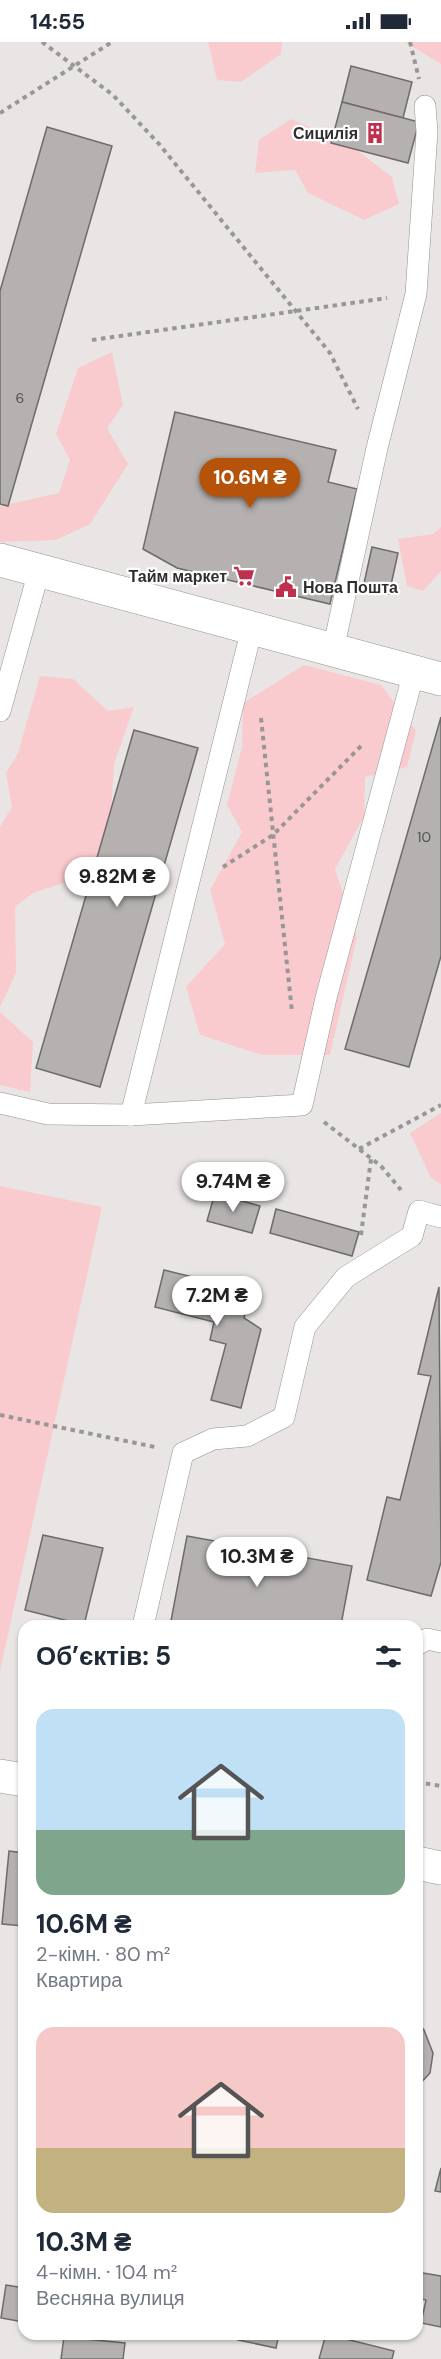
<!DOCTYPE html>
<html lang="uk">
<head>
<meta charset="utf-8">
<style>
	:root { --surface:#fff; --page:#f2f2f3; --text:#1f2937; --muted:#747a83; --accent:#b45309 }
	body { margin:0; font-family:"DM Sans",sans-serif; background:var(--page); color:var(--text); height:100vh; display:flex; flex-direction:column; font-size:22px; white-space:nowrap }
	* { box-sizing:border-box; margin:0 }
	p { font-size:20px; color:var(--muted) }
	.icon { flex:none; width:33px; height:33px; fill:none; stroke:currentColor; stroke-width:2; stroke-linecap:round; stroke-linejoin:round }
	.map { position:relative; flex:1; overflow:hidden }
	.sheet { position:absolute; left:18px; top:1578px; width:405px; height:720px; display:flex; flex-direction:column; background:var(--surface); border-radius:18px; box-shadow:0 2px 4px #0004 }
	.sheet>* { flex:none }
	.price { position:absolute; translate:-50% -51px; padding:0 14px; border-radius:21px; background:#fff; color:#222; font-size:20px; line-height:39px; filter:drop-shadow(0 2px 3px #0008) }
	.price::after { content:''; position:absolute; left:50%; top:36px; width:18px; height:14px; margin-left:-9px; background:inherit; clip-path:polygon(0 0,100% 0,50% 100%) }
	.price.selected { background:var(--accent); color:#fff }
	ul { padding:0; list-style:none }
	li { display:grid; align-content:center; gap:12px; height:318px; padding:0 18px }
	li span { display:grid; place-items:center; height:186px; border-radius:18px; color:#555 }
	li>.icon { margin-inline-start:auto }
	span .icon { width:108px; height:108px; fill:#fffc; stroke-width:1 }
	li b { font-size:26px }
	h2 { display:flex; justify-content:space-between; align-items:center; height:72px; padding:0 18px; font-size:26px }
	.status { display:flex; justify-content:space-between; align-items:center; height:42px; padding:0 30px; background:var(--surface); direction:ltr }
	.status svg { height:16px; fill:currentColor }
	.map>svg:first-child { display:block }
</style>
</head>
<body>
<div class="status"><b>14:55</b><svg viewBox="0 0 49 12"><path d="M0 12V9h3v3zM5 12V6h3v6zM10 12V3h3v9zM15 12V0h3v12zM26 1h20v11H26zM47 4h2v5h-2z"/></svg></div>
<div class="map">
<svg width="441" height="2317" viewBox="0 0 441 2317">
	<rect width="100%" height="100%" fill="#e9e5e5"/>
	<g fill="#facbce">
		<path d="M 208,0 L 282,0 L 281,12 L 241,40 L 217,38 Z"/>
		<path d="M 405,0 L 441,0 L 441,22 Z"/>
		<path d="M 291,77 L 349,102 L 392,135 L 399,162 L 364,178 L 308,151 L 295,128 L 255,131 L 259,98 Z"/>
		<path d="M 112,310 L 123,363 L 107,386 L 128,422 L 90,482 L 56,498 L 0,500 L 0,464 L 59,451 L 70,418 L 56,392 L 78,326 Z"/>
		<path d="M 441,485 L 441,529 L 423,549 L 407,544 L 398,497 L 433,492 Z"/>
		<path d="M 304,623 L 381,643 L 416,689 L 407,725 L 365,735 L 364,775 L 335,827 L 357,895 L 330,1013 L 262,1013 L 200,993 L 186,945 L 225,902 L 210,848 L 242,790 L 227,763 L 242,705 L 243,661 Z"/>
		<path d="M 40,634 L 73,637 L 108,669 L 134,665 L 114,722 L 108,827 L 33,851 L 15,865 L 16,931 L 0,965 L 0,785 L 12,765 L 6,731 L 18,711 Z"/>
		<path d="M 0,970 L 33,1000 L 30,1050 L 0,1043 Z"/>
		<path d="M 441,1071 L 441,1142 L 431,1136 L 410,1091 Z"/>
		<path d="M 0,1144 L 102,1165 L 0,1629 Z"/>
	</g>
	<g fill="#b5b1b1" stroke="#6e6b6b" stroke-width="1.5">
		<path d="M 351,24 L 412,40 L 403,76 L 342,60 Z"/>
		<path d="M 342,60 L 419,80 L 408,121 L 331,101 Z"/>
		<path d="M 47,85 L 112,104 L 8,464 L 0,462 L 0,249 Z"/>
		<path d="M 175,370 L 336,408 L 328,440 L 357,447 L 330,562 L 177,526 L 143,507 Z"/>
		<path d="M 372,505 L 398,511 L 389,552 L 363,546 Z"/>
		<path d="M 441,675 L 441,914 L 409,1025 L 345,1007 Z"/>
		<path d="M 134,688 L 198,706 L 100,1045 L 36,1026 Z"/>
		<path d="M 215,1151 L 260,1164 L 252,1191 L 207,1179 Z"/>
		<path d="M 276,1167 L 359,1190 L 352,1214 L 270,1191 Z"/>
		<path d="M 164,1228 L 250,1249 L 244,1276 L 261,1287 L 241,1366 L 211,1358 L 226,1302 L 210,1298 L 214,1280 L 155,1265 Z"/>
		<path d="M 439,1245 L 441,1520 L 431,1554 L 367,1538 L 387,1455 L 400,1458 L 431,1334 L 418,1332 Z"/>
		<path d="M 43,1493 L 103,1506 L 84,1583 L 25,1568 Z"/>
		<path d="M 187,1494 L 352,1524 L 341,1583 L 326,1581 L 326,1584 L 170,1584 Z"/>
		<path d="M 9,1809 L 24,1811 L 24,1884 L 2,1882 Z"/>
		<path d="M 417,1980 L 424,1988 L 433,2011 L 430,2031 L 417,2045 Z"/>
		<path d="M 441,2126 L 441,2150 L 435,2149 Z"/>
		<path d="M 417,2230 L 441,2234 L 441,2285 L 421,2281 L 426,2258 L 417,2256 Z"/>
		<path d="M 6,2243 L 24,2246 L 24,2280 L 1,2276 Z"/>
		<path d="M 240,2292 L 279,2292 L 276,2306 L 238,2298 Z"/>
		<path d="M 326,2292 L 394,2309 L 392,2317 L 319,2317 Z"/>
		<path d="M 64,2295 L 125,2301 L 123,2317 L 61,2317 Z"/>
	</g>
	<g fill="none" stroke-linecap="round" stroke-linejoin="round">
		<defs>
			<g id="service">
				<path d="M 333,608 L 377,406 L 416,252 L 427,90 L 425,64"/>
				<path d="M 0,669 L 39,529"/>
				<path d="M 0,1061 L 48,1072 L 131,1073 L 302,1063 L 326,956 L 414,630"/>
				<path d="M 131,1073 L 252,586"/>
				<path d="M 143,1584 L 183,1411 L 213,1397 L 247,1394 L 284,1375 L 305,1285 L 346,1235 L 412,1194 L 419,1169 L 441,1175"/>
				<path d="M 417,1603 L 427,1597 L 441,1600"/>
			</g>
			<path id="minor" d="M 0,518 L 441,637"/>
			<g id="tertiary">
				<path d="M 0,1734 L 24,1738"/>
				<path d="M 417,1821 L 441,1826"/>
			</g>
		</defs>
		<use href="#service" stroke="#959191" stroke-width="22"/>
		<use href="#minor" stroke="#959191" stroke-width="34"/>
		<use href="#tertiary" stroke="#959191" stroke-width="34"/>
		<g stroke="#999696" stroke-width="4" stroke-dasharray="4.5 4.5" stroke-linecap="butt">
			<path d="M 42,0 L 113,53 L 159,102 L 330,311 L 358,367"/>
			<path d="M 410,0 L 419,37"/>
			<path d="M 0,71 L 112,0"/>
			<path d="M 92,298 L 387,256"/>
			<path d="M 261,676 L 292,970"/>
			<path d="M 223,825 L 273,793 L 363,702"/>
			<path d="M 324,1080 L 381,1124 L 401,1148"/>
			<path d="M 359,1107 L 441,1063"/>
			<path d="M 361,1193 L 371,1117"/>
			<path d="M 0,1373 L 155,1405"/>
			<path d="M 417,1740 L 441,1744"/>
		</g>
		<use href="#service" stroke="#fff" stroke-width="21"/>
		<use href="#minor" stroke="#fff" stroke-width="33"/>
		<use href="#tertiary" stroke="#fff" stroke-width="33"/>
	</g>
	<defs>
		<symbol id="building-bare" viewBox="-9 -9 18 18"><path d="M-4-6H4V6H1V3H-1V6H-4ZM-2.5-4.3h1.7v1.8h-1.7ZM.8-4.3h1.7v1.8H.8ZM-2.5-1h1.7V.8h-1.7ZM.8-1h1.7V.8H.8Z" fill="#bf2f4e" stroke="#fff" stroke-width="2.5" paint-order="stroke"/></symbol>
		<symbol id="supermarket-bare" viewBox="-9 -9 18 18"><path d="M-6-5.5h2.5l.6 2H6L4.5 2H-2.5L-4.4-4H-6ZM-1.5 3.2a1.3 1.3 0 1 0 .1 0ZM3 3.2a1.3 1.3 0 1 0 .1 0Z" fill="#bf2f4e" stroke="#fff" stroke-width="2.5" paint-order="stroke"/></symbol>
		<symbol id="civic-bare" viewBox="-9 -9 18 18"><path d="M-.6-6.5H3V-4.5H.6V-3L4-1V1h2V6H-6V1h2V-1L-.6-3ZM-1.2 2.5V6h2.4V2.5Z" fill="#bf2f4e" stroke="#fff" stroke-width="2.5" paint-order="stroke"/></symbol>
	</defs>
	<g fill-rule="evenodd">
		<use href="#building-bare" x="360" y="76" width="30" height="30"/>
		<use href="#supermarket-bare" x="229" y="519" width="30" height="30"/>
		<use href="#civic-bare" x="271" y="530" width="30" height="30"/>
	</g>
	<g text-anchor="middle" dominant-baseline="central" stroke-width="4.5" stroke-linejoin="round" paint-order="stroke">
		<g font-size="14" fill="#514f4f">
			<text x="20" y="356">6</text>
			<text x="424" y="795">10</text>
		</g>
		<g font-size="16" font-weight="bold" fill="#302e2e" stroke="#fff" text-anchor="end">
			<text x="358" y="91">Сицилія</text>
			<text x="227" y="534">Тайм маркет</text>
			<text x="303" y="545" text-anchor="start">Нова Пошта</text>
		</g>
	</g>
</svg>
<b class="price selected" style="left:250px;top:467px">10.6M ₴</b>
<b class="price" style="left:117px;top:866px">9.82M ₴</b>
<b class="price" style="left:233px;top:1171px">9.74M ₴</b>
<b class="price" style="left:217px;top:1285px">7.2M ₴</b>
<b class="price" style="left:257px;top:1546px">10.3M ₴</b>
<section class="sheet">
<h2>Об’єктів: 5<svg class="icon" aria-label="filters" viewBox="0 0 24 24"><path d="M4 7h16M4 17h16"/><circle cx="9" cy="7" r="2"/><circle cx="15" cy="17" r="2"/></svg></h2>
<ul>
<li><span style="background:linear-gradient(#bfe0f5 65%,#7fa58c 0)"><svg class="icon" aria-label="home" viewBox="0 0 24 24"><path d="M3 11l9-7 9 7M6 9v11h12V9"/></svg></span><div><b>10.6M ₴</b><p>2-кімн. · 80 m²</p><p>Квартира</p></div></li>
<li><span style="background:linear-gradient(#f6c9c9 65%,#c2b280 0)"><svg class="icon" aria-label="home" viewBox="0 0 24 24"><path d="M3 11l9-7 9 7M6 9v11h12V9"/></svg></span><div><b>10.3M ₴</b><p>4-кімн. · 104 m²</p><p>Весняна вулиця</p></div></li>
</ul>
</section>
</div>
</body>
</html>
